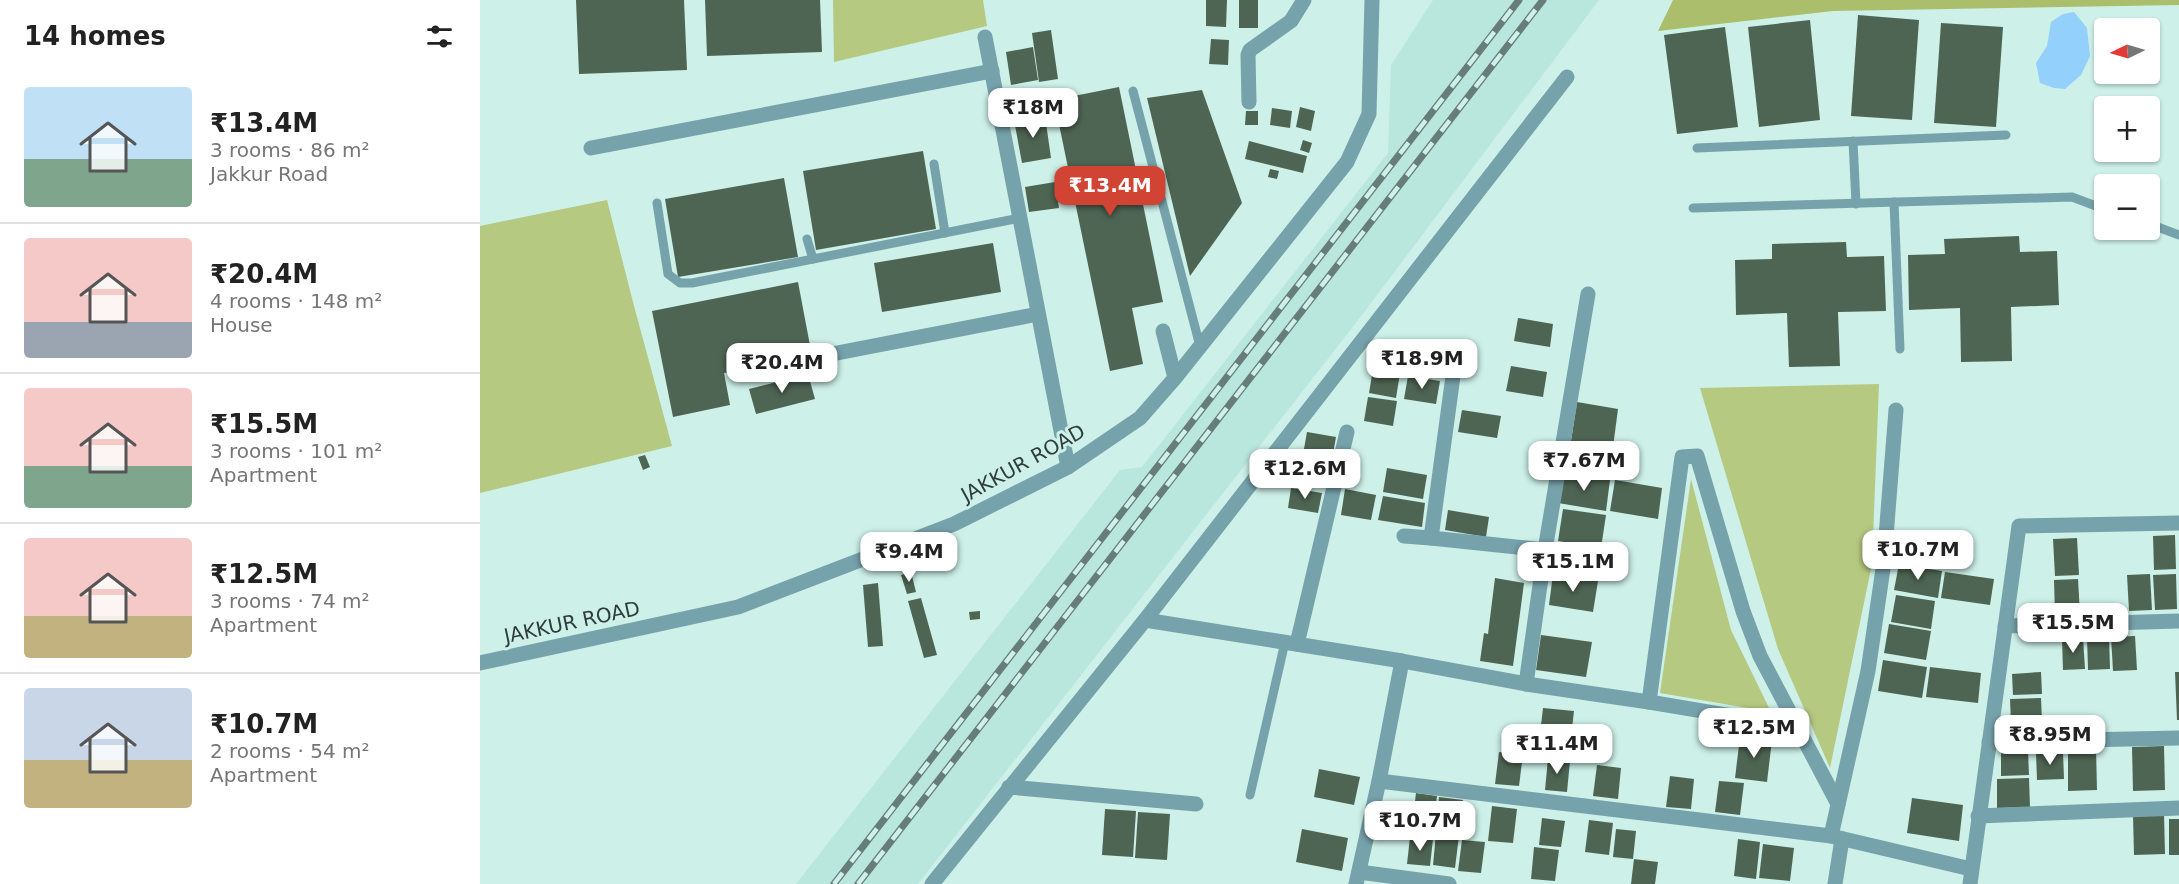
<!DOCTYPE html>
<html lang="en">
<head>
<meta charset="utf-8">
<style>
	:root { --surface:#fff; --page:#f6f6f6; --text:#222; --muted:#767676; --line:#e0e0e0; --accent:#d14434 }
	body { margin:0; font-family:"DejaVu Sans",sans-serif; background:var(--page); color:var(--text); height:100vh; display:flex; flex-direction:column; font-size:22px; white-space:nowrap }
	* { box-sizing:border-box; margin:0 }
	p { font-size:20px; color:var(--muted) }
	.icon { flex:none; width:33px; height:33px; fill:none; stroke:currentColor; stroke-width:2; stroke-linecap:round; stroke-linejoin:round }
	.map { position:relative; flex:1; overflow:hidden }
	.sheet { display:flex; flex-direction:column; background:var(--surface); width:480px }
	.sheet>* { flex:none }
	.needle { width:39px; rotate:265deg }
	.tools { position:absolute; left:1614px; top:18px; display:grid; gap:12px }
	.tools a { display:grid; place-items:center; width:66px; height:66px; border-radius:6px; background:var(--surface); box-shadow:0 2px 4px #0004; font-size:30px }
	.price { position:absolute; translate:-50% -51px; padding:0 14px; border-radius:12px; background:#fff; color:#222; font-size:20px; line-height:39px; filter:drop-shadow(0 2px 3px #0008) }
	.price::after { content:''; position:absolute; left:50%; top:36px; width:18px; height:14px; margin-left:-9px; background:inherit; clip-path:polygon(0 0,100% 0,50% 100%) }
	.price.active { background:var(--accent); color:#fff }
	ul { padding:0; list-style:none }
	li { display:flex; align-items:center; gap:18px; height:150px; padding:0 24px }
	li+li { border-top:2px solid var(--line) }
	li span { display:grid; place-items:center; flex:none; width:168px; height:120px; border-radius:6px; color:#555 }
	li>.icon { margin-inline-start:auto }
	span .icon { width:72px; height:72px; fill:#fffc; stroke-width:1 }
	li b { font-size:26px }
	h2 { display:flex; justify-content:space-between; align-items:center; height:72px; padding:0 24px; font-size:26px }
	main { display:flex; flex:1; min-height:0 }
	.map>svg:first-child { display:block }
</style>
</head>
<body>
<main>
<section class="sheet">
<h2>14 homes<svg class="icon" aria-label="filters" viewBox="0 0 24 24"><path d="M4 7h16M4 17h16"/><circle cx="9" cy="7" r="2"/><circle cx="15" cy="17" r="2"/></svg></h2>
<ul>
<li><span style="background:linear-gradient(#bfe0f5 60%,#7fa58c 0)"><svg class="icon" aria-label="home" viewBox="0 0 24 24"><path d="M3 11l9-7 9 7M6 9v11h12V9"/></svg></span><div><b>₹13.4M</b><p>3 rooms · 86 m²</p><p>Jakkur Road</p></div></li>
<li><span style="background:linear-gradient(#f6c9c9 70%,#9aa5b1 0)"><svg class="icon" aria-label="home" viewBox="0 0 24 24"><path d="M3 11l9-7 9 7M6 9v11h12V9"/></svg></span><div><b>₹20.4M</b><p>4 rooms · 148 m²</p><p>House</p></div></li>
<li><span style="background:linear-gradient(#f6c9c9 65%,#7fa58c 0)"><svg class="icon" aria-label="home" viewBox="0 0 24 24"><path d="M3 11l9-7 9 7M6 9v11h12V9"/></svg></span><div><b>₹15.5M</b><p>3 rooms · 101 m²</p><p>Apartment</p></div></li>
<li><span style="background:linear-gradient(#f6c9c9 65%,#c2b280 0)"><svg class="icon" aria-label="home" viewBox="0 0 24 24"><path d="M3 11l9-7 9 7M6 9v11h12V9"/></svg></span><div><b>₹12.5M</b><p>3 rooms · 74 m²</p><p>Apartment</p></div></li>
<li><span style="background:linear-gradient(#c9d6e8 60%,#c2b280 0)"><svg class="icon" aria-label="home" viewBox="0 0 24 24"><path d="M3 11l9-7 9 7M6 9v11h12V9"/></svg></span><div><b>₹10.7M</b><p>2 rooms · 54 m²</p><p>Apartment</p></div></li>
</ul>
</section>
<div class="map">
<svg width="1699" height="884" viewBox="0 0 1699 884">
	<rect width="100%" height="100%" fill="#cdf0e8"/>
	<path fill="#b9e6dd" d="M 953,0 L 1119,0 L 882,315 L 438,884 L 316,884 L 640,470 L 662,467 L 908,153 L 911,65 Z"/>
	<g fill="#b6c980">
		<path d="M 353,0 L 503,0 L 507,26 L 354,62 Z"/>
		<path d="M 127,200 L 154,306 L 192,446 L 0,493 L 0,226 Z"/>
		<path d="M 1399,384 L 1392,564 L 1350,768 L 1298,649 L 1220,388 Z"/>
		<path d="M 1211,479 L 1251,630 L 1291,712 L 1180,693 Z"/>
	</g>
	<path fill="#aabe6b" d="M 1193,0 L 1699,0 L 1699,5 L 1353,11 L 1178,31 Z"/>
	<path fill="#94d0fc" d="M 1594,12 L 1607,28 L 1610,56 L 1601,75 L 1585,89 L 1574,88 L 1560,83 L 1556,63 L 1567,46 L 1571,22 L 1583,14 Z"/>
	<g fill="#4f6553">
		<path d="M 96,0 L 204,0 L 207,70 L 99,74 Z"/>
		<path d="M 225,0 L 340,0 L 342,52 L 227,56 Z"/>
		<path d="M 726,0 L 747,0 L 746,27 L 726,26 Z"/>
		<rect x="759" y="0" width="19" height="28"/>
		<path d="M 1378,15 L 1439,20 L 1432,120 L 1371,116 Z"/>
		<path d="M 1330,20 L 1340,120 L 1279,127 L 1268,27 Z"/>
		<path d="M 1461,23 L 1523,27 L 1516,127 L 1454,123 Z"/>
		<path d="M 1245,27 L 1258,127 L 1197,134 L 1184,35 Z"/>
		<path d="M 571,30 L 578,79 L 559,82 L 552,33 Z"/>
		<path d="M 731,39 L 749,40 L 748,65 L 729,64 Z"/>
		<path d="M 553,47 L 558,80 L 531,85 L 526,52 Z"/>
		<path d="M 639,87 L 683,302 L 652,308 L 663,364 L 630,371 L 574,100 Z"/>
		<path d="M 722,90 L 762,203 L 710,276 L 667,98 Z"/>
		<path d="M 820,107 L 835,111 L 831,131 L 816,127 Z"/>
		<path d="M 792,108 L 812,111 L 810,128 L 790,125 Z"/>
		<path d="M 766,111 L 778,111 L 778,125 L 765,125 Z"/>
		<path d="M 565,116 L 571,158 L 542,163 L 534,120 Z"/>
		<path d="M 823,140 L 832,143 L 829,153 L 820,150 Z"/>
		<path d="M 769,141 L 827,156 L 823,173 L 765,159 Z"/>
		<path d="M 443,151 L 456,229 L 336,250 L 323,171 Z"/>
		<path d="M 790,169 L 799,171 L 797,179 L 788,177 Z"/>
		<path d="M 304,178 L 318,257 L 198,277 L 185,199 Z"/>
		<path d="M 575,182 L 579,208 L 549,212 L 545,187 Z"/>
		<path d="M 1539,236 L 1540,252 L 1577,251 L 1579,305 L 1531,307 L 1532,361 L 1481,362 L 1480,308 L 1429,310 L 1428,255 L 1465,254 L 1464,239 Z"/>
		<path d="M 1366,242 L 1367,257 L 1404,256 L 1406,311 L 1358,312 L 1360,366 L 1309,367 L 1307,313 L 1256,315 L 1255,260 L 1292,259 L 1292,244 Z"/>
		<path d="M 513,243 L 521,292 L 402,312 L 394,263 Z"/>
		<path d="M 318,282 L 332,356 L 244,373 L 250,405 L 193,417 L 172,311 Z"/>
		<path d="M 1038,318 L 1073,324 L 1070,347 L 1034,341 Z"/>
		<path d="M 898,341 L 924,345 L 920,367 L 894,363 Z"/>
		<path d="M 931,345 L 964,350 L 960,375 L 927,370 Z"/>
		<path d="M 1031,366 L 1067,372 L 1063,397 L 1026,391 Z"/>
		<path d="M 893,369 L 920,373 L 916,398 L 889,393 Z"/>
		<path d="M 328,374 L 335,399 L 276,414 L 269,389 Z"/>
		<path d="M 928,376 L 960,381 L 956,404 L 924,399 Z"/>
		<path d="M 888,397 L 917,401 L 913,426 L 884,421 Z"/>
		<path d="M 1097,402 L 1138,409 L 1133,447 L 1091,441 Z"/>
		<path d="M 982,410 L 1021,416 L 1017,438 L 978,432 Z"/>
		<path d="M 827,432 L 856,437 L 851,465 L 822,460 Z"/>
		<path d="M 165,455 L 170,467 L 163,470 L 158,457 Z"/>
		<path d="M 907,468 L 947,475 L 943,499 L 903,492 Z"/>
		<path d="M 1082,473 L 1130,480 L 1126,511 L 1078,503 Z"/>
		<path d="M 1135,480 L 1182,488 L 1178,519 L 1130,511 Z"/>
		<path d="M 811,488 L 842,493 L 838,513 L 808,508 Z"/>
		<path d="M 865,489 L 896,495 L 891,520 L 861,515 Z"/>
		<path d="M 903,496 L 945,503 L 942,527 L 898,520 Z"/>
		<path d="M 1083,509 L 1126,515 L 1121,548 L 1078,541 Z"/>
		<path d="M 968,510 L 1009,517 L 1006,537 L 965,530 Z"/>
		<path d="M 1419,535 L 1470,541 L 1467,567 L 1416,561 Z"/>
		<path d="M 1695,535 L 1696,569 L 1674,570 L 1673,536 Z"/>
		<path d="M 1597,538 L 1599,575 L 1575,576 L 1573,539 Z"/>
		<path d="M 1419,564 L 1462,571 L 1458,598 L 1414,590 Z"/>
		<path d="M 431,572 L 436,592 L 427,594 L 421,575 Z"/>
		<path d="M 1465,572 L 1514,579 L 1510,605 L 1461,598 Z"/>
		<path d="M 1073,574 L 1118,581 L 1113,612 L 1069,605 Z"/>
		<path d="M 1670,574 L 1672,610 L 1649,611 L 1647,575 Z"/>
		<path d="M 1696,574 L 1697,609 L 1675,610 L 1673,575 Z"/>
		<path d="M 1015,578 L 1044,583 L 1033,666 L 1000,661 L 1004,633 L 1008,634 Z"/>
		<path d="M 1598,579 L 1600,614 L 1575,615 L 1574,580 Z"/>
		<path d="M 398,583 L 403,646 L 388,647 L 383,585 Z"/>
		<path d="M 1416,595 L 1455,601 L 1451,629 L 1411,622 Z"/>
		<path d="M 441,598 L 457,655 L 444,658 L 428,601 Z"/>
		<path d="M 500,611 L 500,619 L 490,620 L 489,612 Z"/>
		<path d="M 1409,624 L 1451,631 L 1446,660 L 1404,653 Z"/>
		<path d="M 1061,635 L 1112,642 L 1106,677 L 1056,670 Z"/>
		<path d="M 1629,636 L 1630,669 L 1608,670 L 1607,637 Z"/>
		<path d="M 1655,636 L 1657,670 L 1633,671 L 1631,637 Z"/>
		<path d="M 1603,638 L 1605,669 L 1583,670 L 1582,639 Z"/>
		<path d="M 1403,660 L 1447,667 L 1442,698 L 1398,691 Z"/>
		<path d="M 1450,667 L 1501,673 L 1498,703 L 1446,697 Z"/>
		<path d="M 1561,672 L 1562,694 L 1533,695 L 1532,674 Z"/>
		<path d="M 1695,672 L 1699,672 L 1699,720 L 1697,720 Z"/>
		<path d="M 1561,698 L 1562,721 L 1531,723 L 1530,699 Z"/>
		<path d="M 1063,708 L 1094,711 L 1089,755 L 1058,751 Z"/>
		<path d="M 1260,737 L 1292,740 L 1287,782 L 1255,778 Z"/>
		<path d="M 1684,746 L 1685,790 L 1653,791 L 1652,747 Z"/>
		<path d="M 1616,748 L 1617,790 L 1588,791 L 1588,749 Z"/>
		<path d="M 1548,750 L 1549,775 L 1521,776 L 1521,751 Z"/>
		<path d="M 1019,752 L 1043,754 L 1039,786 L 1015,784 Z"/>
		<path d="M 1583,752 L 1584,779 L 1557,780 L 1556,753 Z"/>
		<path d="M 1068,758 L 1090,761 L 1087,792 L 1065,790 Z"/>
		<path d="M 1117,765 L 1141,768 L 1138,799 L 1113,796 Z"/>
		<path d="M 839,769 L 880,777 L 874,805 L 834,797 Z"/>
		<path d="M 1190,776 L 1214,779 L 1211,809 L 1186,807 Z"/>
		<path d="M 1549,778 L 1550,807 L 1517,808 L 1517,779 Z"/>
		<path d="M 1239,781 L 1264,783 L 1260,815 L 1235,812 Z"/>
		<path d="M 936,793 L 957,796 L 953,829 L 932,827 Z"/>
		<path d="M 959,797 L 983,800 L 980,831 L 956,828 Z"/>
		<path d="M 1432,798 L 1483,805 L 1479,841 L 1427,833 Z"/>
		<path d="M 1012,806 L 1037,809 L 1033,843 L 1008,841 Z"/>
		<path d="M 625,809 L 656,811 L 653,857 L 622,855 Z"/>
		<path d="M 658,812 L 690,814 L 687,860 L 655,858 Z"/>
		<path d="M 1684,814 L 1685,854 L 1654,855 L 1653,815 Z"/>
		<path d="M 1062,818 L 1085,821 L 1081,847 L 1059,845 Z"/>
		<rect x="1689" y="819" width="10" height="36"/>
		<path d="M 1109,820 L 1133,823 L 1129,855 L 1105,852 Z"/>
		<path d="M 822,829 L 868,838 L 862,871 L 816,862 Z"/>
		<path d="M 1136,829 L 1156,831 L 1153,859 L 1133,857 Z"/>
		<path d="M 956,833 L 979,836 L 975,868 L 953,865 Z"/>
		<path d="M 930,837 L 953,839 L 950,866 L 927,864 Z"/>
		<path d="M 1258,839 L 1280,842 L 1276,879 L 1254,876 Z"/>
		<path d="M 982,840 L 1005,842 L 1001,873 L 978,871 Z"/>
		<path d="M 1283,844 L 1314,848 L 1310,881 L 1279,878 Z"/>
		<path d="M 1054,847 L 1079,850 L 1075,881 L 1051,879 Z"/>
		<path d="M 1154,859 L 1178,862 L 1175,884 L 1151,884 Z"/>
	</g>
	<g fill="none" stroke-linecap="round" stroke-linejoin="round">
		<g stroke="#76a2ab" stroke-width="9">
			<path d="M 653,91 L 720,346"/>
			<path d="M 1373,141 L 1376,204"/>
			<path d="M 1217,148 L 1526,135"/>
			<path d="M 454,164 L 465,233"/>
			<path d="M 1414,202 L 1420,349"/>
			<path d="M 177,203 L 188,274 L 200,283 L 212,283 L 540,218"/>
			<path d="M 1213,208 L 1592,197 L 1624,209"/>
			<path d="M 1670,224 L 1699,235"/>
			<path d="M 327,239 L 333,259"/>
			<path d="M 770,795 L 805,642"/>
		</g>
		<g stroke="#76a2ab" stroke-width="15">
			<path d="M 505,37 L 588,467"/>
			<path d="M 769,102 L 768,55 L 770,50 L 811,21 L 824,0"/>
			<path d="M 111,148 L 512,71"/>
			<path d="M 683,331 L 695,378"/>
			<path d="M 352,354 L 558,314"/>
			<path d="M 973,376 L 951,538 L 1065,550 L 1046,684"/>
			<path d="M 924,536 L 951,538"/>
			<path d="M 1065,550 L 1108,294"/>
			<path d="M 665,620 L 922,661 L 1046,684 L 1169,702 L 1318,727"/>
			<path d="M 1525,626 L 1699,621"/>
			<path d="M 817,644 L 867,432"/>
			<path d="M 1169,702 L 1202,457 L 1217,456 L 1263,611 L 1280,656 L 1358,804"/>
			<path d="M 1509,742 L 1699,738"/>
			<path d="M 899,781 L 1351,836 L 1491,869"/>
			<path d="M 529,787 L 716,804"/>
			<path d="M 1498,816 L 1699,808"/>
			<path d="M 1351,836 L 1388,671 L 1404,562 L 1416,410"/>
			<path d="M 879,872 L 969,884"/>
			<path d="M 452,884 L 665,620 L 1087,77"/>
			<path d="M 876,884 L 899,781 L 922,661"/>
			<path d="M 1355,884 L 1362,839"/>
			<path d="M 1490,884 L 1539,526 L 1699,523"/>
		</g>
		<path stroke="#76a2ab" stroke-width="15" d="M 0,663 L 258,607 L 474,524 L 588,467 L 660,418 L 695,378 L 867,162 L 889,114 L 892,0"/>
		<defs>
			<g id="rail">
				<path d="M 354,884 L 1039,0"/>
				<path d="M 378,884 L 1063,0"/>
			</g>
		</defs>
		<use href="#rail" stroke="#677d78" stroke-width="7"/>
		<use href="#rail" stroke="#cdf0e8" stroke-width="4.5" stroke-dasharray="14" stroke-linecap="butt"/>
	</g>
	<g text-anchor="middle" dominant-baseline="central" stroke-width="6" stroke-linejoin="round" paint-order="stroke">
		<g font-size="20" fill="#2f3d3a" stroke="#cdf0e8">
			<text transform="translate(543 463) rotate(-29)">JAKKUR ROAD</text>
			<text transform="translate(92 622) rotate(-12)">JAKKUR ROAD</text>
		</g>
	</g>
</svg>
<div class="tools">
<a><svg class="needle" viewBox="-14 -14 28 28"><path d="M0-13l5 13h-10z" fill="#e53935"/><path d="M0 13l5-13h-10z" fill="#767676"/></svg></a>
<a>+</a>
<a>−</a>
</div>
<b class="price" style="left:553px;top:139px">₹18M</b>
<b class="price active" style="left:630px;top:217px">₹13.4M</b>
<b class="price" style="left:942px;top:390px">₹18.9M</b>
<b class="price" style="left:302px;top:394px">₹20.4M</b>
<b class="price" style="left:1104px;top:492px">₹7.67M</b>
<b class="price" style="left:825px;top:500px">₹12.6M</b>
<b class="price" style="left:1438px;top:581px">₹10.7M</b>
<b class="price" style="left:429px;top:583px">₹9.4M</b>
<b class="price" style="left:1093px;top:593px">₹15.1M</b>
<b class="price" style="left:1593px;top:654px">₹15.5M</b>
<b class="price" style="left:1274px;top:759px">₹12.5M</b>
<b class="price" style="left:1570px;top:766px">₹8.95M</b>
<b class="price" style="left:1077px;top:775px">₹11.4M</b>
<b class="price" style="left:940px;top:852px">₹10.7M</b>
</div>
</main>
</body>
</html>
